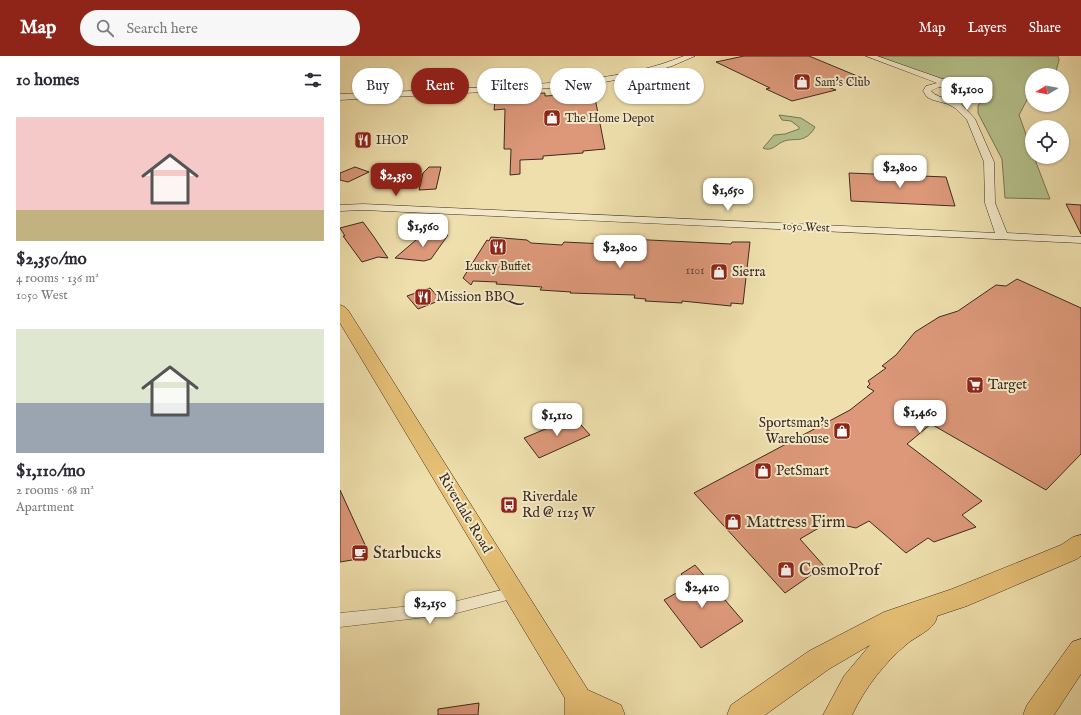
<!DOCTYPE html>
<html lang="en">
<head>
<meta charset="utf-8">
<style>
	:root { --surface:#fff; --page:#f7f7f7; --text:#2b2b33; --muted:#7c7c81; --accent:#8f2418 }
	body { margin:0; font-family:"IM FELL English",serif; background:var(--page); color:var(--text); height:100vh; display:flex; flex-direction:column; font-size:15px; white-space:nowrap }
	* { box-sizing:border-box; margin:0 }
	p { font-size:13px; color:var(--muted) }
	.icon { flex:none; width:22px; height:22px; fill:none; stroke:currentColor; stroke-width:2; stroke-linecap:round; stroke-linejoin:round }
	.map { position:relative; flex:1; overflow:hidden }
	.sheet { display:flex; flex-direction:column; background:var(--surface); width:340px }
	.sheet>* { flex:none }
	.guide { position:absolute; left:12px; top:12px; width:380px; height:36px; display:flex; gap:8px }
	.needle { width:26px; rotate:260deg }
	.buttons { position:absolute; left:685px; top:12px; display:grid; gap:8px }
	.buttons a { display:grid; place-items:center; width:44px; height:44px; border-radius:50%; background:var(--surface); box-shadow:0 1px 3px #0004; font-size:20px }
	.price { position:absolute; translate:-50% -34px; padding:0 9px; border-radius:8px; background:#fff; color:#222; font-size:13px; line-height:26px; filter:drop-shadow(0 1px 2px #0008) }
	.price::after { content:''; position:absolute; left:50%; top:24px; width:12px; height:9px; margin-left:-6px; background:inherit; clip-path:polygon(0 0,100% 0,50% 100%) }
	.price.selected { background:var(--accent); color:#fff }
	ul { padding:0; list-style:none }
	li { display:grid; align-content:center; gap:8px; height:212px; padding:0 16px }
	li span { display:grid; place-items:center; height:124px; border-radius:0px; color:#555 }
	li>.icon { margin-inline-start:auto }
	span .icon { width:72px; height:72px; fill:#fffc; stroke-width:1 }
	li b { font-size:17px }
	h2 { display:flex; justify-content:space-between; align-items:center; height:48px; padding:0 16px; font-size:17px }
	.chip { padding:0 14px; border-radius:18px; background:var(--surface); box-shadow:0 1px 3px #0004; font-size:14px; line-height:36px }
	.chip.selected { background:var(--accent); color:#fff }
	header { display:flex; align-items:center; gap:24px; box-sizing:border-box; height:56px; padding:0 20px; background:var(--accent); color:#fff }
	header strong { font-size:19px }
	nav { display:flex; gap:22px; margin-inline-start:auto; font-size:14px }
	.search { width:280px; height:36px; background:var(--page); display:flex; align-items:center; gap:10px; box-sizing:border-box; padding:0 14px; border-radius:22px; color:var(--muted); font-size:15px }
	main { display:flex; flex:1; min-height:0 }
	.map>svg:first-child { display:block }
</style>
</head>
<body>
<header>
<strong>Map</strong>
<div class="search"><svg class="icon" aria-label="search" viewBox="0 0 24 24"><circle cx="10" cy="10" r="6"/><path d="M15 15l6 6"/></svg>Search here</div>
<nav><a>Map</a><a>Layers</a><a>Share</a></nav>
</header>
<main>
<section class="sheet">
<h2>10 homes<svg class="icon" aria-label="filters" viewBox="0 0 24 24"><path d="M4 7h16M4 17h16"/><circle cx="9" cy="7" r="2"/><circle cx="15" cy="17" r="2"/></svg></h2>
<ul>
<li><span style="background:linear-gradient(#f6c9c9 75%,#c2b280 0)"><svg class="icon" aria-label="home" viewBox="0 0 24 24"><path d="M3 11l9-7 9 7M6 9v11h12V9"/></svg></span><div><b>$2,350/mo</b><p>4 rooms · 136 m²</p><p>1050 West</p></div></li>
<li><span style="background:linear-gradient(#dfe7d0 60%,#9aa5b1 0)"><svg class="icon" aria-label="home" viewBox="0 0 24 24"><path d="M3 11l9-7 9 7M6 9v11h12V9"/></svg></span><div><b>$1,110/mo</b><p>2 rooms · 68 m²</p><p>Apartment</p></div></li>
</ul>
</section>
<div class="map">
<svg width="741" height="659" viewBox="0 0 741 659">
	<rect width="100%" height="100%" fill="#eedfac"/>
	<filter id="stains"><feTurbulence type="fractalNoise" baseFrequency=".005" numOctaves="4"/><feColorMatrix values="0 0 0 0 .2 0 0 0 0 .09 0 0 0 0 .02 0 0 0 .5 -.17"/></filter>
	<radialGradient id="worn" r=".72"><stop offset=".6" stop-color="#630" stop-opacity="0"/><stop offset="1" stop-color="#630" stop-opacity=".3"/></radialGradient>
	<g fill="#b5c28c" stroke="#787757">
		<path d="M 538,0 L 718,0 L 719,4 L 715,19 L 692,19 L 692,38 L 689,40 L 679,59 L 692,95 L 692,101 L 694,101 L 710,143 L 665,142 L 662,103 L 638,57 L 638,49 L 645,44 L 646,37 C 627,25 608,25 587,19 C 571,14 554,6 538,0 Z"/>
		<path d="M 439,59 L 461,62 L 475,71 C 473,75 469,80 464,82 C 458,85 450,82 442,86 C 436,89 431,96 423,92 L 434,79 L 445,78 L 459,73 L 459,71 L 451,65 L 442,64 Z"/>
	</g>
	<g fill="#dc9879" stroke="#3c2c22">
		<path d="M 404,0 L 469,0 L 522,22 L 488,31 L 496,34 L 452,45 L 426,33 L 430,32 L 376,6 Z"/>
		<path d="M 205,37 L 205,40 L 254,37 L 265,93 L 243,95 L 243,97 L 203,100 L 203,103 L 180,104 L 180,118 L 170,119 L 171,93 L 164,93 L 165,53 L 154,54 L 155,44 L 171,43 L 172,39 Z"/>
		<path d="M 15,111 L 29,116 L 8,126 L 0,124 L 0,117 Z"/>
		<path d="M 89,111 L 101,111 L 96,133 L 79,134 L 83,117 Z"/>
		<path d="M 509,117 L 606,121 L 615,150 L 511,145 Z"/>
		<path d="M 726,148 L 741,149 L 741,178 Z"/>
		<path d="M 23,166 L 34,181 L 48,202 L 38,201 L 22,206 L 3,180 L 5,180 L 0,172 Z"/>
		<path d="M 83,178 L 108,179 L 91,203 L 84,205 L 55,202 Z"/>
		<path d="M 151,181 L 187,184 L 191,187 L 222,189 L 224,186 L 286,189 L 289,183 L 391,188 L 392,186 L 410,186 L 403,248 L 391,247 L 391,250 L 342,245 L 342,247 L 305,245 L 306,243 L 294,242 L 295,239 L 230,237 L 231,236 L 200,234 L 202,231 L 156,228 L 157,226 L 133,225 L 131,229 L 123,222 L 147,184 L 149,185 Z"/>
		<path d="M 677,223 L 741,252 L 741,398 L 706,434 L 591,368 L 567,388 L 642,445 L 622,459 L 636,471 L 594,486 L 588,482 L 566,497 L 529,465 L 516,472 L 489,466 L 460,483 L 484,510 L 445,537 L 354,437 L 510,354 L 534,335 L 527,331 L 530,328 L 528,325 L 546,312 L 542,310 L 556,299 L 575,276 L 599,261 L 618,255 L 656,229 L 666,230 Z"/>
		<path d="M 90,232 L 101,244 L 78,253 L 67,240 Z"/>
		<path d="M 234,361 L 250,379 L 199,402 L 184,382 Z"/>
		<path d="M 0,434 L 26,491 L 18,503 L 0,506 Z"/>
		<path d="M 355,509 L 403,565 L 361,592 L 324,544 L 350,529 L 341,518 Z"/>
		<path d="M 139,647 L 138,659 L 98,659 L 98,653 Z"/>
	</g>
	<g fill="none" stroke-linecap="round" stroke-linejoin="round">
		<defs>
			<path id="street" d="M 174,531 L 179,533 L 181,537 L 179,541 L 113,558 L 0,571 L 0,557 L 113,546 Z"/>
			<g id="secondary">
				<path d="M 344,0 L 355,0 L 332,10 L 310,17 L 260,27 L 213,32 L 0,44 L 0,38 C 55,36 111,33 166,30 C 227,26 287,23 344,0 Z"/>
				<path d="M 526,0 L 537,0 L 611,26 L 628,30 L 636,34 L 639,41 L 638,43 L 621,48 L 635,63 L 654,106 L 655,147 L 667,177 L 741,181 L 741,187 L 23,154 L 0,155 L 0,149 L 23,148 L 655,177 L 645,147 L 644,106 L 627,64 L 615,52 L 608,48 L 593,44 L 587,41 L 583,35 L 586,30 L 597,27 ZM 599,31 L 616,32 L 629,37 L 630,40 C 620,46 599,44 591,35 Z"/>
			</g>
			<path id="primary" d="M 0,249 L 5,251 L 8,254 L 258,650 L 262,659 L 235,659 L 0,267 Z"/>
			<g id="highway">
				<path d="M 741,479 L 741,500 L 737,503 L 627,550 L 597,560 C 596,573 576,580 567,588 C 544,607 525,632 512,659 L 483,659 L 504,620 L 530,589 L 489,613 L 425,659 L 387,659 L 391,649 L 469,595 L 544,556 L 612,533 L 721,489 L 733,481 Z"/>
				<path d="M 741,583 L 741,618 L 714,659 L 683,659 L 687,649 L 732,586 Z"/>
				<path d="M 239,630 L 281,649 L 285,659 L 225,659 L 225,643 L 229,634 Z"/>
			</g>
		</defs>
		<use href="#street" stroke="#685944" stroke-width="1"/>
		<use href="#secondary" stroke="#3c2c22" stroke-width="1"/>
		<use href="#primary" stroke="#3c2c22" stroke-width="1"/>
		<use href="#highway" stroke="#3c2c22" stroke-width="1"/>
		<use href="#street" fill="#f4eac9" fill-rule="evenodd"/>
		<use href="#secondary" fill="#f4eac9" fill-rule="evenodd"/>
		<use href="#primary" fill="#e7c076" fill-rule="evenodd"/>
		<use href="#highway" fill="#e7c076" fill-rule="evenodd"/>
	</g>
	<defs>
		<symbol id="shop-square" viewBox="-11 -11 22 22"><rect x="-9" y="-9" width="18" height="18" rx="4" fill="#8f2418" stroke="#f4eac9"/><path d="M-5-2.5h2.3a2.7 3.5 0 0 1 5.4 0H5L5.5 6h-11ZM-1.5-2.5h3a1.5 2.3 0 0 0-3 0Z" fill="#fff"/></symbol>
		<symbol id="restaurant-square" viewBox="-11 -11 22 22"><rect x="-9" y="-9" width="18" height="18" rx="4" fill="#8f2418" stroke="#f4eac9"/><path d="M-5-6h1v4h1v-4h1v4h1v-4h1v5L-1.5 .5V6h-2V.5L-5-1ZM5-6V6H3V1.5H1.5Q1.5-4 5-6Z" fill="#fff"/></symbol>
		<symbol id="supermarket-square" viewBox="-11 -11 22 22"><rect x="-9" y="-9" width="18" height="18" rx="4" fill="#8f2418" stroke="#f4eac9"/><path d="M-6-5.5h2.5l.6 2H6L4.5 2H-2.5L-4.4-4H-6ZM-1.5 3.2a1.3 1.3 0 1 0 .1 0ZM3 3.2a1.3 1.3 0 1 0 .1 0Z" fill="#fff"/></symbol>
		<symbol id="bus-square" viewBox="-11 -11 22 22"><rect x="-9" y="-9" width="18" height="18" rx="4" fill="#8f2418" stroke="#f4eac9"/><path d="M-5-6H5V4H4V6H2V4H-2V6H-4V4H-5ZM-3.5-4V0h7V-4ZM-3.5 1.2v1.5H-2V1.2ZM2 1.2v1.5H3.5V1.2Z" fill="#fff"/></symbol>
		<symbol id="cafe-square" viewBox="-11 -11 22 22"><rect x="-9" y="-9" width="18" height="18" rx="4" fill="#8f2418" stroke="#f4eac9"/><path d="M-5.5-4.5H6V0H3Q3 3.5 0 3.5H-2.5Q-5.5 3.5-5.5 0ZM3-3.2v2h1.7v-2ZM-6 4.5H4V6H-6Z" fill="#fff"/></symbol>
	</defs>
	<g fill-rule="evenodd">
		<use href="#shop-square" x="452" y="16" width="20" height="20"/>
		<use href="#shop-square" x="202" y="52" width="20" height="20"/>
		<use href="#restaurant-square" x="13" y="74" width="20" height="20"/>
		<use href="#restaurant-square" x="148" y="181" width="20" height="20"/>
		<use href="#shop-square" x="369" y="206" width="20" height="20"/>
		<use href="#restaurant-square" x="73" y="231" width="20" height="20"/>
		<use href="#supermarket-square" x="625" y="319" width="20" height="20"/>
		<use href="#shop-square" x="492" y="365" width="20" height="20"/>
		<use href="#shop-square" x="413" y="405" width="20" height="20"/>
		<use href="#bus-square" x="159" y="439" width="20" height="20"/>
		<use href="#shop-square" x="383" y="456" width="20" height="20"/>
		<use href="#cafe-square" x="10" y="487" width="20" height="20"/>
		<use href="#shop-square" x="436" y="504" width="20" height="20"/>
	</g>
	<g text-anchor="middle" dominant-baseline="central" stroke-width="4" stroke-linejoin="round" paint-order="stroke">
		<g font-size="12" fill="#3c2c22" stroke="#f4eac9" text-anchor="start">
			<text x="475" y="26">Sam's Club</text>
			<text x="225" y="62">The Home Depot</text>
			<text x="36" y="84">IHOP</text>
			<text x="158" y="210" text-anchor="middle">Lucky Buffet</text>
		</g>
		<g font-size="12" fill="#3c2c22" stroke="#f4eac9">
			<text transform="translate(466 171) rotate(3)">1050 West</text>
		</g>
		<g font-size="12" fill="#644738">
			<text x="355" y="214">1101</text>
		</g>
		<g font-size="14" fill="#3c2c22" stroke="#f4eac9" text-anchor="start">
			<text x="392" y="216">Sierra</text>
			<text x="96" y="241">Mission BBQ</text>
			<text x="648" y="329">Target</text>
			<text x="489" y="367" text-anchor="end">Sportsman's<tspan x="489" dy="16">Warehouse</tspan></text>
			<text x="436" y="415">PetSmart</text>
			<text x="182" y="441">Riverdale<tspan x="182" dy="16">Rd @ 1125 W</tspan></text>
		</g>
		<g font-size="14" fill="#3c2c22" stroke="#f4eac9">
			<text transform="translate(125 457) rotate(59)">Riverdale Road</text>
		</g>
		<g font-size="17" fill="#3c2c22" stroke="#f4eac9" text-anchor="start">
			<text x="406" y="466">Mattress Firm</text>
			<text x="33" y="497">Starbucks</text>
			<text x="459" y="514">CosmoProf</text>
		</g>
	</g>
	<rect width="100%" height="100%" filter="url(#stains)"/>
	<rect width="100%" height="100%" fill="url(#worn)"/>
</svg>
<div class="buttons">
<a><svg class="needle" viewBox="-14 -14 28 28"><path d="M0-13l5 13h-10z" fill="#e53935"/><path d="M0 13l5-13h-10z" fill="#7c7c81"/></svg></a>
<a><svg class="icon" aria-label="locate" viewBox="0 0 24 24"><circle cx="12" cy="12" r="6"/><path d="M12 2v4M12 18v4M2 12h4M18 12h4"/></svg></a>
</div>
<b class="price" style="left:627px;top:55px">$1,100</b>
<b class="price" style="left:560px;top:133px">$2,800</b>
<b class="price selected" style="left:56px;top:141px">$2,350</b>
<b class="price" style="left:388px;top:156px">$1,650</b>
<b class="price" style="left:83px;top:192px">$1,560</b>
<b class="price" style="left:280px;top:213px">$2,800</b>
<b class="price" style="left:580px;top:378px">$1,460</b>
<b class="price" style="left:217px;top:381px">$1,110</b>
<b class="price" style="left:362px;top:553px">$2,410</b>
<b class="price" style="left:90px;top:569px">$2,150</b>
<div class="guide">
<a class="chip">Buy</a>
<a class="chip selected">Rent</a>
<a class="chip">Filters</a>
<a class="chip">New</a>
<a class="chip">Apartment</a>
</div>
</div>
</main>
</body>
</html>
